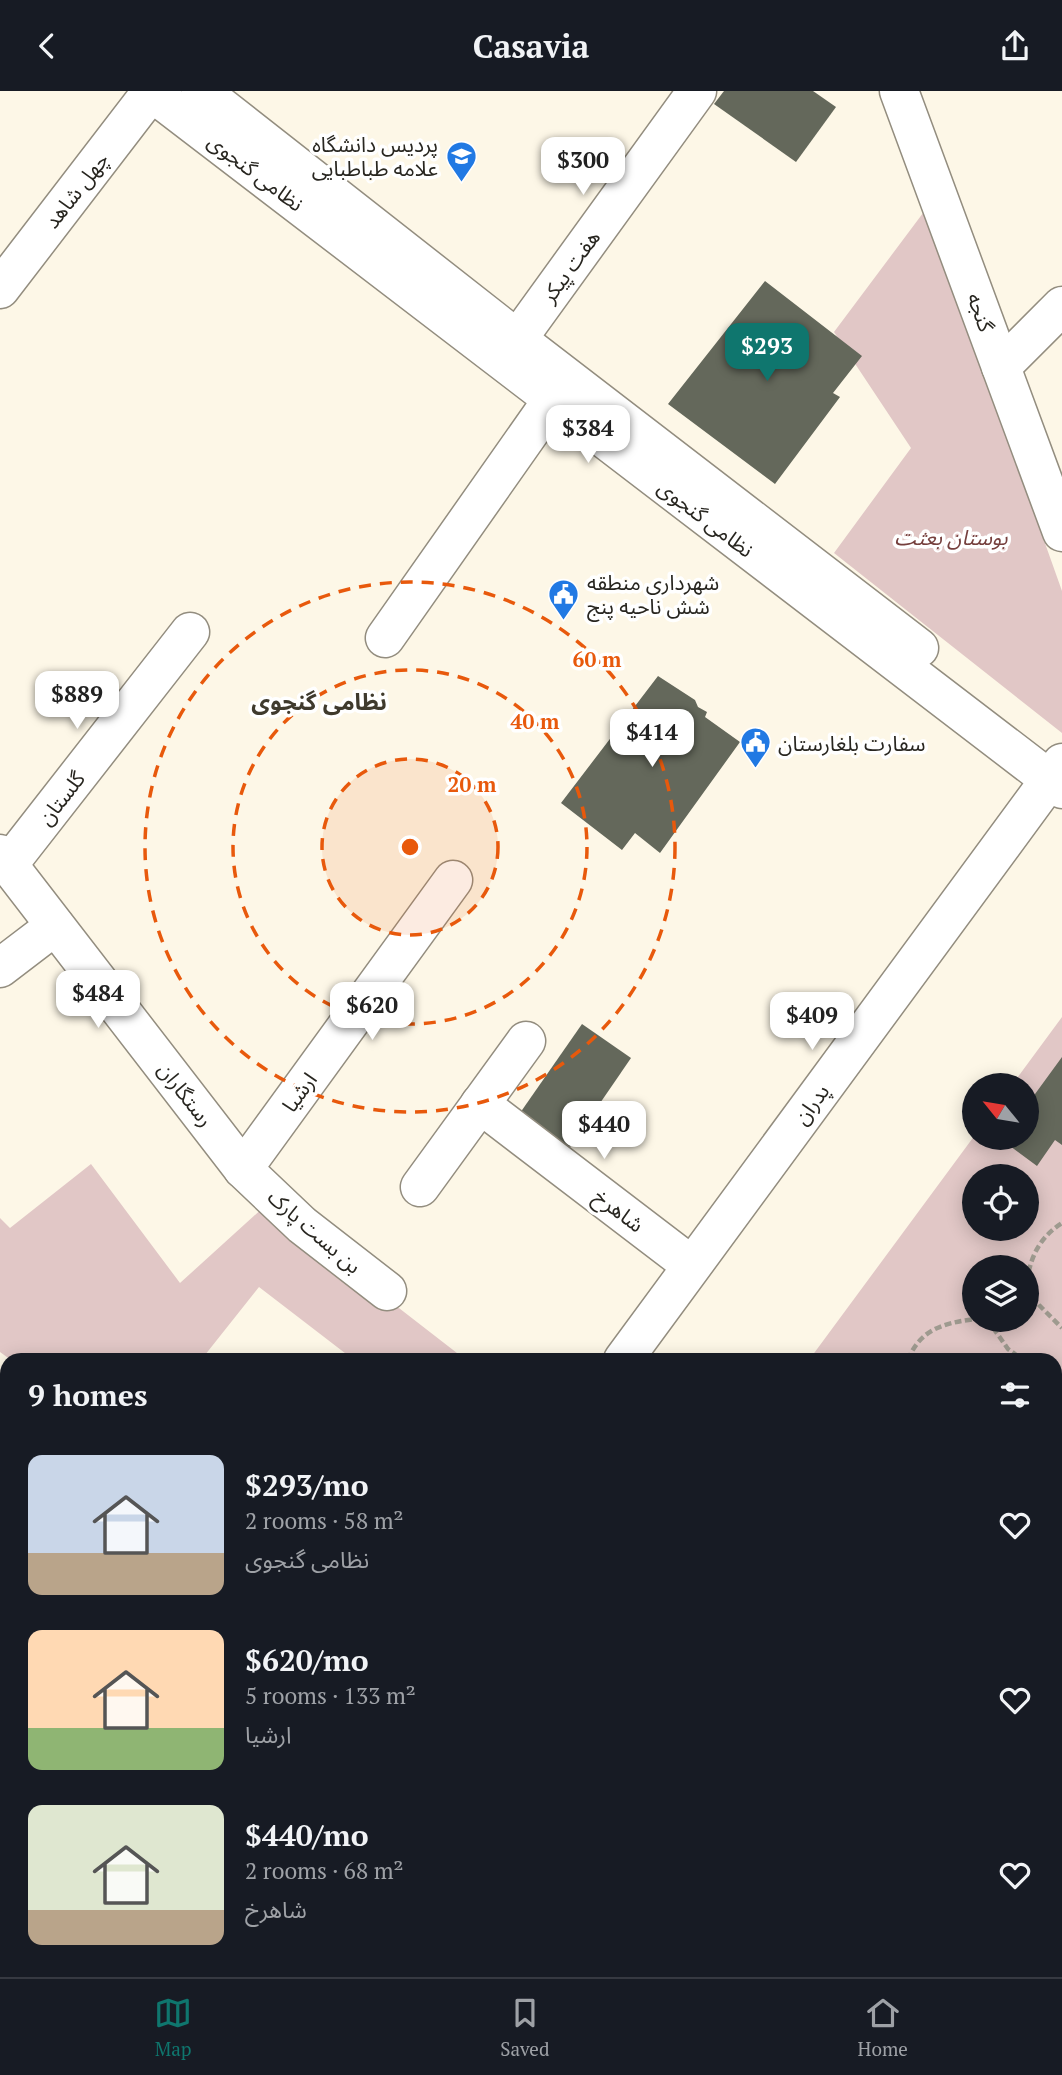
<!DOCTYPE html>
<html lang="en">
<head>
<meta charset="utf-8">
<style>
	:root { --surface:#171b24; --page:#242831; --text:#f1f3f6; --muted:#9ea1a6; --line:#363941; --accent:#0f766e }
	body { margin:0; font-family:"PT Serif","Noto Sans Arabic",serif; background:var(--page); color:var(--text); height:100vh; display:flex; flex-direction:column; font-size:26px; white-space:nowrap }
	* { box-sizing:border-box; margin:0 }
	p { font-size:23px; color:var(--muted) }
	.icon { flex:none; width:38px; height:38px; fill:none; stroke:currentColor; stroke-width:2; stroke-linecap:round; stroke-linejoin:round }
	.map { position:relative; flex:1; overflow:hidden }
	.drawer { position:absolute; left:0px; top:1262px; width:1062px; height:625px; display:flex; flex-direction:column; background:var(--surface); border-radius:21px 21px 0 0; box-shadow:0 4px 18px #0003 }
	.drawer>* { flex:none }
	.needle { width:46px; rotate:300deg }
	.fabs { position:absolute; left:962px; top:982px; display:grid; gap:14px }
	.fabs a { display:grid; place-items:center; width:77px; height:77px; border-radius:50%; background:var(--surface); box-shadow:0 4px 18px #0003; font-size:35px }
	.price { position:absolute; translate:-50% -60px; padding:0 16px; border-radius:14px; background:#fff; color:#222; font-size:23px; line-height:46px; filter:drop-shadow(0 2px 4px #0008) }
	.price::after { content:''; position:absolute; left:50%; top:42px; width:21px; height:16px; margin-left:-10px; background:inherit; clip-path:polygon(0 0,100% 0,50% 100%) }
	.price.selected { background:var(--accent); color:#fff }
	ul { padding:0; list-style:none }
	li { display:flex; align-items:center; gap:21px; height:175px; padding:0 28px }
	li span { display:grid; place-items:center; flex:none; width:196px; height:140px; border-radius:14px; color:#555 }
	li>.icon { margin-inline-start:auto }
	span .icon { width:84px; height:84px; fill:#fffc; stroke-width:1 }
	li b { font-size:30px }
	h2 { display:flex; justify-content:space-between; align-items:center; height:84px; padding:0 28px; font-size:30px }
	header { display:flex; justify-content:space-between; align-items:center; height:91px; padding:0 28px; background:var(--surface); font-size:32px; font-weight:600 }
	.dock { display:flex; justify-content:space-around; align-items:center; height:98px; border-top:2px solid var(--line); background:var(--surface); font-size:19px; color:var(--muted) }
	.dock a { display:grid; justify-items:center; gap:4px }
	.dock .selected { color:var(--accent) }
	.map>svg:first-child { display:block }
</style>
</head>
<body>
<header><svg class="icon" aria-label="back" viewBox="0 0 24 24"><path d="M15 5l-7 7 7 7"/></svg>Casavia<svg class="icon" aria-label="share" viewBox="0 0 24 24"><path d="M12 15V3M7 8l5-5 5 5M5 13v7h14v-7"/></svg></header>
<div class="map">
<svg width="1062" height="1886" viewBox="0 0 1062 1886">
	<rect width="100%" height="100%" fill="#fdf7e7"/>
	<g fill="#e1c7c6" fill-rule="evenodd">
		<path d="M 926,118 L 1062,500 L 1062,642 L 834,462 L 911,357 L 834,241 Z"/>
		<path d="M 1062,926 L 1062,1531 L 1055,1527 L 1055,1269 L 809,1269 L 975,1044 L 975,1046 L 1027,1046 L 1027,994 L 1012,994 ZM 975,1085 L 1027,1085 L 1027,1138 L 975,1138 ZM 975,1176 L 1027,1176 L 1027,1228 L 975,1228 Z"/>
		<path d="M 91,1073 L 180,1192 L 266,1114 L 466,1269 L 354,1269 L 259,1196 L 201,1269 L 11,1269 L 0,1261 L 0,1127 L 10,1137 Z"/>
		<path d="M 1062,1536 L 1062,1869 L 1055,1878 L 1055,1547 Z"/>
		<path d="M 834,1880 L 1054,1880 L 1049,1886 L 830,1886 Z"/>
	</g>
	<g fill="#64685b">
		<path d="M 724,0 L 813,0 L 836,16 L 796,71 L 714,13 Z"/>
		<path d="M 765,190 L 862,265 L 833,302 L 840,306 L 775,393 L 668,313 Z"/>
		<path d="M 658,585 L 695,609 L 698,616 L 707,621 L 705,626 L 740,651 L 660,762 L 635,742 L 622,759 L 561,712 Z"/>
		<path d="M 582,933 L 631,967 L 570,1056 L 520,1022 Z"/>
		<path d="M 1062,966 L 1062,1054 L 1055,1049 L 1037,1075 L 1002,1049 L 1027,1046 L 1027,1014 Z"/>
	</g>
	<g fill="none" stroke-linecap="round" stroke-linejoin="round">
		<defs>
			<g id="minor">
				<path d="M 150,0 L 1062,698"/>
				<path d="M 201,0 L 517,248 L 919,557"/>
				<path d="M 899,0 L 1062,441"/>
				<path d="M 0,198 L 152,0"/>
				<path d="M 503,268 L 697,0"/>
				<path d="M 1001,276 L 1062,215"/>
				<path d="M 385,547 L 567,288"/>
				<path d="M 0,763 L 243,1078 L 302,1134 L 387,1200"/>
				<path d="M 8,774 L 190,541"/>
				<path d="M 0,877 L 55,835"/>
				<path d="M 480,1013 L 691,1174"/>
				<path d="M 243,1078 L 453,789"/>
				<path d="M 420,1096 L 526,950"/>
				<path d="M 623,1269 L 1062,672"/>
				<path d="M 0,1712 L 7,1703"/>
				<path d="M 237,1886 L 242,1880"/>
				<path d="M 642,1886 L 647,1880"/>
			</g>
		</defs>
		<use href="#minor" stroke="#938d7f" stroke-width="41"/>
		<g stroke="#9e9a8f" stroke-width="4.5" stroke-dasharray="7 3.5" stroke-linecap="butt">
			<path d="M 1027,1191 C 1030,1166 1040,1146 1062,1132"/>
			<path d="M 1027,1196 L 1039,1214 L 1062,1237"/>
			<path d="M 987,1228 L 1008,1258 L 1023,1269"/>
			<path d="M 908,1269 C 920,1238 944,1232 975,1228"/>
			<path d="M 1055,1291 L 1062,1294"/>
			<path d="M 1055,1365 L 1062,1368"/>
		</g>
		<use href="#minor" stroke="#fff" stroke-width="38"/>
	</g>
	<circle cx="410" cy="756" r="88" fill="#e8590c" fill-opacity=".12"/>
	<g fill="none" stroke="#e8590c" stroke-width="3.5" stroke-dasharray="12 9">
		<circle cx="410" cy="756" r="88"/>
		<circle cx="410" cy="756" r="177"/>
		<circle cx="410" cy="756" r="265"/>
	</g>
	<defs>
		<symbol id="university-pin" viewBox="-11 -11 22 30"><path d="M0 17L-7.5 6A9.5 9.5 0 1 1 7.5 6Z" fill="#2179e3" stroke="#fff"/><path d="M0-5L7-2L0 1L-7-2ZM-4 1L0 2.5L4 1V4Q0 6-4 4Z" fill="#fff"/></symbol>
		<symbol id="civic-pin" viewBox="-11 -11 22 30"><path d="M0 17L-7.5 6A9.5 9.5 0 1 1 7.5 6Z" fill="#2179e3" stroke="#fff"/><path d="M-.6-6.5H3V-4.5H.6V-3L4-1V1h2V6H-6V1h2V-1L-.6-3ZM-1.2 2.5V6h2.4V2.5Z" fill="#fff"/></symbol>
	</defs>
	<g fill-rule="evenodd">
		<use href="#university-pin" x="444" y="48" width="35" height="47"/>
		<use href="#civic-pin" x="546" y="486" width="35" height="47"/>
		<use href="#civic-pin" x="738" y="634" width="35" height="47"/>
	</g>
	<g text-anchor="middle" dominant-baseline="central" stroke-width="7" stroke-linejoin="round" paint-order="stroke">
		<g font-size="21" fill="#282620" stroke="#fff" text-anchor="start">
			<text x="438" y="53" text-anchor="end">پردیس دانشگاه<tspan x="438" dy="24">علامه طباطبایی</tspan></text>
			<text x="587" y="491">شهرداری منطقه<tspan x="587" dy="24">شش ناحیه پنج</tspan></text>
			<text x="778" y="652">سفارت بلغارستان</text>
		</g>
		<g font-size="21" fill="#282620" stroke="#fff">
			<text transform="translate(256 81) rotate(37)">نظامی گنجوی</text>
			<text transform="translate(76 99) rotate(-52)">چهل شاهد</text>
			<text transform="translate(570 175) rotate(-54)">هفت پیکر</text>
			<text transform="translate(981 221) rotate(70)">گنجه</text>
			<text transform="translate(706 427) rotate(37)">نظامی گنجوی</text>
			<text transform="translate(61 707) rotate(-52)">گلستان</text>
			<text transform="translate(299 1001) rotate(-54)">ارشیا</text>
			<text transform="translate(186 1003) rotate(52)">رستگاران</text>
			<text transform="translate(811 1013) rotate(-54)">پدران</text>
			<text transform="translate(619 1119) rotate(37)">شاهرخ</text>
			<text transform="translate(315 1140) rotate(41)">بن بست پارک</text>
		</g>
		<g font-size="21" font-style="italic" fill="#76403e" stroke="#fff">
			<text x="951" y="446">بوستان بعثت</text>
		</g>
		<g font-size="23" font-weight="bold" fill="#3f3a2d" stroke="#fff">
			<text x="319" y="610">نظامی گنجوی</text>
		</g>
	</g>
	<circle cx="410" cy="756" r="10" fill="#e8590c" stroke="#fff" stroke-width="3.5"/>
	<g font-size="21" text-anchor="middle" font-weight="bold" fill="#e8590c" stroke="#fff" stroke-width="7" stroke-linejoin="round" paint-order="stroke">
		<text x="597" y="576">60 m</text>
		<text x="535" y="638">40 m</text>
		<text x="472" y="701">20 m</text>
	</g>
</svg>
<div class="fabs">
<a><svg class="needle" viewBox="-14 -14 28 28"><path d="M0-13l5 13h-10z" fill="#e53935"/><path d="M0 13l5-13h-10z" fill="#9ea1a6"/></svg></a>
<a><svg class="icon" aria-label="locate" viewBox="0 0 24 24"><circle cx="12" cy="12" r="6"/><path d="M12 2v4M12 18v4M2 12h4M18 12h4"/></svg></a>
<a><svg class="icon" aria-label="layers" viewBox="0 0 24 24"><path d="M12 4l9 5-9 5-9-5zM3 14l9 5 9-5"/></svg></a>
</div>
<b class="price" style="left:583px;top:106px">$300</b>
<b class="price selected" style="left:767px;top:292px">$293</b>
<b class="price" style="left:588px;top:374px">$384</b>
<b class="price" style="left:77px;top:640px">$889</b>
<b class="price" style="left:652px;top:678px">$414</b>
<b class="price" style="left:98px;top:939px">$484</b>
<b class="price" style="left:372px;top:951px">$620</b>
<b class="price" style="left:812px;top:961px">$409</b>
<b class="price" style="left:604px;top:1070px">$440</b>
<section class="drawer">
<h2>9 homes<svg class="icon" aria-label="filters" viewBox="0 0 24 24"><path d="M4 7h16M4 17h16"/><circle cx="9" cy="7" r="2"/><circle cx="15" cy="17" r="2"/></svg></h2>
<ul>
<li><span style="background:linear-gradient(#c9d6e8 70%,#b9a48a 0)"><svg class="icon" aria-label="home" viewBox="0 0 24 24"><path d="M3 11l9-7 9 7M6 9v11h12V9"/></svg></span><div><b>$293/mo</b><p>2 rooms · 58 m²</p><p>نظامی گنجوی</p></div><svg class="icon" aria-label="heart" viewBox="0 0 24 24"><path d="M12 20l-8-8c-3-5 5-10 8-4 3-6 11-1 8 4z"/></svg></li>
<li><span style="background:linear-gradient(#ffd9b3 70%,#8fb573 0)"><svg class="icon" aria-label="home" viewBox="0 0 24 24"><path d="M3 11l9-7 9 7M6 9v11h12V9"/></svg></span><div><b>$620/mo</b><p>5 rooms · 133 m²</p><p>ارشیا</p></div><svg class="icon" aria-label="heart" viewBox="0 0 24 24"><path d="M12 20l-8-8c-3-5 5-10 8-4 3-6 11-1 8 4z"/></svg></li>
<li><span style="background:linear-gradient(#dfe7d0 75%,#b9a48a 0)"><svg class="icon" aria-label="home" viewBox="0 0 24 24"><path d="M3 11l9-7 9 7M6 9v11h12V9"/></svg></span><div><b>$440/mo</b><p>2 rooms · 68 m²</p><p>شاهرخ</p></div><svg class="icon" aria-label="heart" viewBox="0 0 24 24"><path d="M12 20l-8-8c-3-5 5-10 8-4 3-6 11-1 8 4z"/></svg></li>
</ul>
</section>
</div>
<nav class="dock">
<a class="selected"><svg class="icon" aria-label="map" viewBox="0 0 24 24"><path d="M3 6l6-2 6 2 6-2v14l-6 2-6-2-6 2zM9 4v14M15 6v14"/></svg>Map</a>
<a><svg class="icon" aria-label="saved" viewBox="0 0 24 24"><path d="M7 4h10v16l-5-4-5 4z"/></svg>Saved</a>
<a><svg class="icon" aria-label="home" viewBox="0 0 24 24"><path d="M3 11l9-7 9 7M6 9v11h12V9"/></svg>Home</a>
</nav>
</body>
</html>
